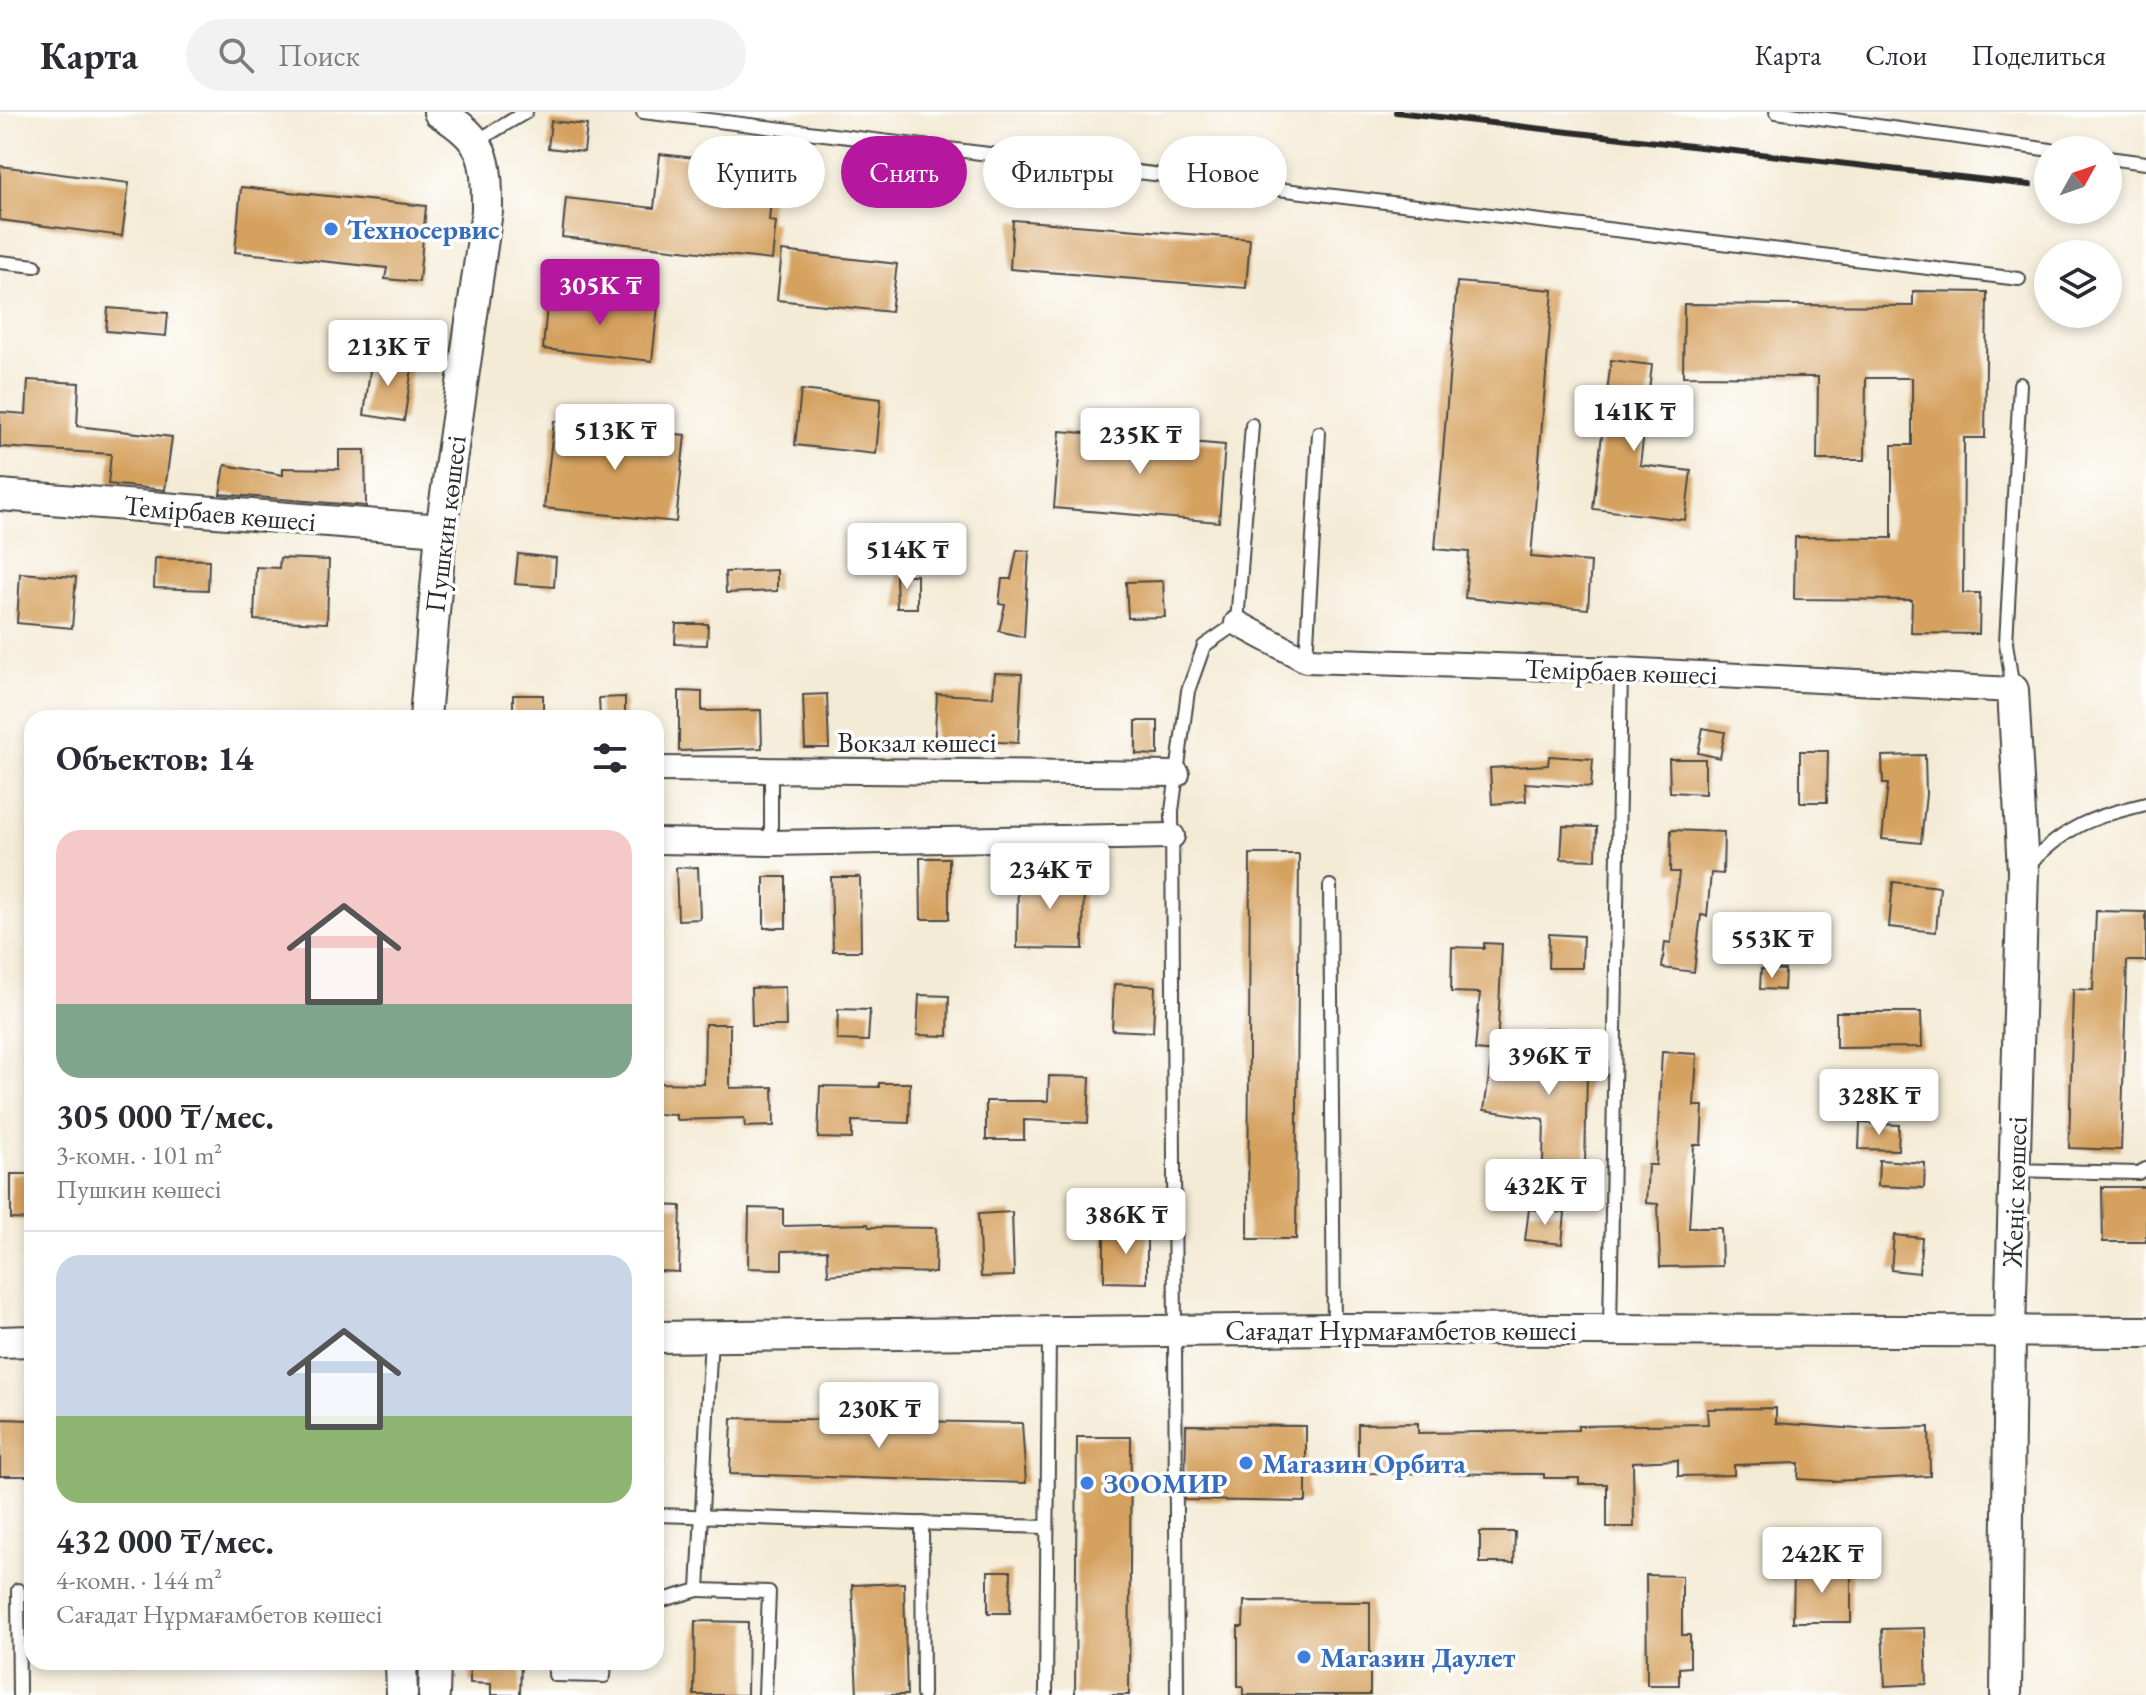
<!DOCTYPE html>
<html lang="ru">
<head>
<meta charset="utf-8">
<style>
	:root { --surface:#fff; --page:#f2f2f3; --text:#2b2b33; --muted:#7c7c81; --line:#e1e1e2; --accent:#b5179e }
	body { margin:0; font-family:"EB Garamond",serif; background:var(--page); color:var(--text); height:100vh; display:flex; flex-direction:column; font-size:30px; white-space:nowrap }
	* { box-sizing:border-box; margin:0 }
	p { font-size:26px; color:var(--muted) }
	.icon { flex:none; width:44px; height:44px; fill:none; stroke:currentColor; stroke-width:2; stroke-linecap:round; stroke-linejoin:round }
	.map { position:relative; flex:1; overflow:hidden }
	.sheet { position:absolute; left:24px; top:598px; width:640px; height:960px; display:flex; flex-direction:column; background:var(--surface); border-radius:24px; box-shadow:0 4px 12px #0003 }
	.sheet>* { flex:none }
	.top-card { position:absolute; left:688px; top:24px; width:760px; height:72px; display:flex; gap:16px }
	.needle { width:52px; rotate:50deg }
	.tools { position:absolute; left:2034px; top:24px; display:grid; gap:16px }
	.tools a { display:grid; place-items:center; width:88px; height:88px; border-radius:50%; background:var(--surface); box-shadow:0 4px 12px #0003; font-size:40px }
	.price { position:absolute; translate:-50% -68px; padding:0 18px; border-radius:8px; background:#fff; color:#222; font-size:26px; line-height:52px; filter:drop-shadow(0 2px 4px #0008) }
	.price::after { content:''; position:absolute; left:50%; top:48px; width:24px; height:18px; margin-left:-12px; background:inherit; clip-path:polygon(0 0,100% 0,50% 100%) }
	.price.active { background:var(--accent); color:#fff }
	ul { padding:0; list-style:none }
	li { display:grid; align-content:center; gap:16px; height:424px; padding:0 32px }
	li+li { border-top:2px solid var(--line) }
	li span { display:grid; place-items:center; height:248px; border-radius:24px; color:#555 }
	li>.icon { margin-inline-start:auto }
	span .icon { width:144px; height:144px; fill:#fffc; stroke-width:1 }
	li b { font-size:34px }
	h2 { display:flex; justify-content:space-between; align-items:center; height:96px; padding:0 32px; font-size:34px }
	.tag { padding:0 28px; border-radius:36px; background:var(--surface); box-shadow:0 4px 12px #0003; font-size:28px; line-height:72px }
	.tag.active { background:var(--accent); color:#fff }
	header { display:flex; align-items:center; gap:48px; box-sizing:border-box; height:112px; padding:0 40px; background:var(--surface); border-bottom:2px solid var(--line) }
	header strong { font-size:38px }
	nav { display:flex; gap:44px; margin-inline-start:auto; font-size:28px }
	.search { width:560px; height:72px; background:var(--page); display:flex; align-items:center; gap:20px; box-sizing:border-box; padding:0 28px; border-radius:44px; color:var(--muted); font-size:30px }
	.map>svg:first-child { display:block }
</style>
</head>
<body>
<header>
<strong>Карта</strong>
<div class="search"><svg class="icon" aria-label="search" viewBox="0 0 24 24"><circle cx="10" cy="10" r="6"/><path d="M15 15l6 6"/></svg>Поиск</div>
<nav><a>Карта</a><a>Слои</a><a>Поделиться</a></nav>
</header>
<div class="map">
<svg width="2146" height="1583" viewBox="0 0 2146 1583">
	<rect width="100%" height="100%" fill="#fff"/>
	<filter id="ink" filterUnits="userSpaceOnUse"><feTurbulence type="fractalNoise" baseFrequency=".0125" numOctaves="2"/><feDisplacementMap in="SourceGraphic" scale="16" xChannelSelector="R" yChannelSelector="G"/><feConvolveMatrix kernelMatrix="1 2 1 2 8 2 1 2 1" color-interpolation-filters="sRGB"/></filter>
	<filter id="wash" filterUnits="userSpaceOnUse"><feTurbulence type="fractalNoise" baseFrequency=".006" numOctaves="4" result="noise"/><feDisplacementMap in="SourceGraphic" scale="32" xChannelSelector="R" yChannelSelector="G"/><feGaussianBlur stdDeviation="1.8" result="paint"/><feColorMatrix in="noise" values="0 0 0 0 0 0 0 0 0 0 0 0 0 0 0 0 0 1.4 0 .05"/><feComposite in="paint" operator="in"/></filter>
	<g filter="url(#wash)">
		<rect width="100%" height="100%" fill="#f4ebd6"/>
		<g id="blocks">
			<g fill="#d5a15e">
				<path d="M 551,9 L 587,13 L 584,40 L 548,36 Z"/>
				<path d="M 660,42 L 774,55 L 769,109 L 776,110 L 772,148 L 562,125 L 566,86 L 654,96 Z"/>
				<path d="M 0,54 L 129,71 L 122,124 L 0,108 Z"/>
				<path d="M 241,75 L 426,94 L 419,170 L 385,167 L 387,156 L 235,140 Z"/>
				<path d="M 1013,108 L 1250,127 L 1246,176 L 1010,157 Z"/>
				<path d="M 782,139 L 897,152 L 891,200 L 777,188 Z"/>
				<path d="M 1457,170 L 1553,178 L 1531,445 L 1591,450 L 1588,497 L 1465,486 L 1469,440 L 1435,437 Z"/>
				<path d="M 1913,179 L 1987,180 L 1985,326 L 1964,326 L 1963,481 L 1980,481 L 1979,522 L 1911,521 L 1912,488 L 1794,487 L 1795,425 L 1892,426 L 1892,333 L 1912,333 L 1912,266 L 1866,266 L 1865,348 L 1817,348 L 1818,265 L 1683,264 L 1684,192 L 1913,194 Z"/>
				<path d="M 548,182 L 658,194 L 652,249 L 543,237 Z"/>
				<path d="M 108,196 L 168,201 L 166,224 L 106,219 Z"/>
				<path d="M 372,244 L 413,250 L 404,309 L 364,303 Z"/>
				<path d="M 1611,248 L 1652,253 L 1640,353 L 1691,359 L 1685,408 L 1593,397 Z"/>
				<path d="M 28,268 L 79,271 L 77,314 L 172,325 L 165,378 L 108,372 L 111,342 L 0,335 L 0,300 L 26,302 Z"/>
				<path d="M 801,278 L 881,287 L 876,342 L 795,333 Z"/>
				<path d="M 554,309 L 685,323 L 676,410 L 544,396 Z"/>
				<path d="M 1060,319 L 1225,333 L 1219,410 L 1054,396 Z"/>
				<path d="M 339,338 L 365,338 L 366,394 L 220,382 L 225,353 L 283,363 L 283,356 L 339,357 Z"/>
				<path d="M 1017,438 L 1029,439 L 1024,525 L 999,519 L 1005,493 L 999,492 L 1002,467 L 1011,467 Z"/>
				<path d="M 518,442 L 556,446 L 554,475 L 515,472 Z"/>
				<path d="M 155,446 L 209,448 L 208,478 L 154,476 Z"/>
				<path d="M 280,446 L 329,448 L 327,511 L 254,508 L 256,455 L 279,456 Z"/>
				<path d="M 777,458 L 777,479 L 726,481 L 725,460 Z"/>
				<path d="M 20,461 L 76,465 L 72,516 L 17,511 Z"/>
				<path d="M 896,463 L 917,463 L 917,496 L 897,496 Z"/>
				<path d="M 1163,469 L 1165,505 L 1128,506 L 1126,470 Z"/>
				<path d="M 676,512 L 708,512 L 707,533 L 675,532 Z"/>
				<path d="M 995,561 L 1022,562 L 1018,631 L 961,628 L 961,638 L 934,637 L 937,582 L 993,585 Z"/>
				<path d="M 679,579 L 702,580 L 702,599 L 761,598 L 762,636 L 679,639 Z"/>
				<path d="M 827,582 L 829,636 L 805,636 L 803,583 Z"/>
				<rect x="513" y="583" width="30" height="23"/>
				<path d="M 625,585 L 625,606 L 600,606 L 599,586 Z"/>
				<path d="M 1136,609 L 1158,609 L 1158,643 L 1136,642 Z"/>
				<path d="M 1703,616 L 1725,620 L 1720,646 L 1698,641 Z"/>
				<path d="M 1800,639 L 1828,639 L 1827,690 L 1800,690 Z"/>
				<path d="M 1925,643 L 1926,682 L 1921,731 L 1882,727 L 1888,672 L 1883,672 L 1882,644 Z"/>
				<path d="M 1549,644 L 1593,647 L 1591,675 L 1525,671 L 1526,689 L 1492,692 L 1490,656 L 1548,653 Z"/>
				<path d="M 1669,647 L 1705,647 L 1705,682 L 1670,680 Z"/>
				<path d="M 1563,714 L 1597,715 L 1596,748 L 1561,747 Z"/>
				<path d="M 1671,718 L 1724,720 L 1723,762 L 1711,761 L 1707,804 L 1701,803 L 1694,860 L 1662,856 L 1665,830 L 1671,831 L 1679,760 L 1670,760 Z"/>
				<path d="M 1250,742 L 1299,742 L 1296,1127 L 1248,1127 Z"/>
				<path d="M 920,746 L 949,746 L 949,807 L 921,807 Z"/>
				<path d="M 698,755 L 700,807 L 678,808 L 676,756 Z"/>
				<path d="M 1018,760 L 1084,762 L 1083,837 L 1017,836 Z"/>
				<rect x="764" y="765" width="22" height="51"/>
				<path d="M 831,765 L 860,765 L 861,839 L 833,839 Z"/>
				<path d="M 1893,770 L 1940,775 L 1936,820 L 1889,815 Z"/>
				<path d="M 2096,799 L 2146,800 L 2146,849 L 2127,849 L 2121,1038 L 2069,1036 L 2073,877 L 2093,878 Z"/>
				<path d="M 1549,822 L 1583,824 L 1582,856 L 1548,856 Z"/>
				<path d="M 1484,831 L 1502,832 L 1497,940 L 1475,938 L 1480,881 L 1451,880 L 1452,835 L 1484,836 Z"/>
				<path d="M 1761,857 L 1785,858 L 1784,878 L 1760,877 Z"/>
				<path d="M 1114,872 L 1155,874 L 1153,920 L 1112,918 Z"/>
				<path d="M 785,875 L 786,914 L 752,914 L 751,876 Z"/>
				<path d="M 919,883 L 949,884 L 948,924 L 917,923 Z"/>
				<path d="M 838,897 L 870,898 L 868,929 L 837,928 Z"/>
				<path d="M 1836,900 L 1921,900 L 1922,935 L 1836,936 Z"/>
				<path d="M 705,912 L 730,912 L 730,976 L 773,975 L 774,1014 L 745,1015 L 744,1006 L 676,1008 L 676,1003 L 656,1002 L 656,971 L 704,972 Z"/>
				<path d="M 1544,916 L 1588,918 L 1585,1052 L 1576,1052 L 1574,1079 L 1554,1078 L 1556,1051 L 1543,1051 L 1544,1007 L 1484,998 L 1492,943 L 1543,950 Z"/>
				<path d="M 1662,940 L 1697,942 L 1694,994 L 1703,994 L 1701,1033 L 1694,1033 L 1689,1116 L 1721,1116 L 1722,1154 L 1660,1155 L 1658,1092 L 1646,1091 L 1648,1053 L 1656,1053 Z"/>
				<path d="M 1049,964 L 1090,965 L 1088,1011 L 1024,1008 L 1024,1028 L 986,1028 L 986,989 L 1048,989 Z"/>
				<path d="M 879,971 L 910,971 L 909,1011 L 852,1009 L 852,1027 L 818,1026 L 820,974 L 879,975 Z"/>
				<path d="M 1860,1011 L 1899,1013 L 1898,1038 L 1859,1037 Z"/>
				<path d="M 1879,1048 L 1925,1051 L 1924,1076 L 1878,1074 Z"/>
				<path d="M 11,1062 L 32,1062 L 32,1108 L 11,1107 Z"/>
				<path d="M 2102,1075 L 2146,1075 L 2146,1130 L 2103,1130 Z"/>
				<path d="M 656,1093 L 681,1094 L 679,1160 L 658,1159 Z"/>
				<path d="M 749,1096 L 783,1097 L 783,1114 L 868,1112 L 869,1115 L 936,1116 L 935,1161 L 870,1159 L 828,1163 L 827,1138 L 782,1139 L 782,1157 L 748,1156 Z"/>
				<path d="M 1529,1097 L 1565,1101 L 1562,1132 L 1525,1128 Z"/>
				<path d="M 1012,1100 L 1014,1164 L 981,1165 L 978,1102 Z"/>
				<path d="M 1104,1117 L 1147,1118 L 1147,1171 L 1104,1170 Z"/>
				<path d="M 1894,1123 L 1922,1126 L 1919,1161 L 1891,1158 Z"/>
				<path d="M 1776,1296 L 1776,1311 L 1858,1317 L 1929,1315 L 1930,1364 L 1833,1369 L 1798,1367 L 1799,1351 L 1734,1353 L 1734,1363 L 1678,1364 L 1678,1348 L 1633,1350 L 1634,1415 L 1607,1415 L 1607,1372 L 1579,1372 L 1579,1366 L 1544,1366 L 1544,1362 L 1358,1361 L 1358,1312 L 1418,1311 L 1418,1321 L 1544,1319 L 1578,1318 L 1578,1314 L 1708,1312 L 1707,1297 Z"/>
				<path d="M 732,1306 L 1022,1311 L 1026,1371 L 730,1362 Z"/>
				<path d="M 0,1307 L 32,1308 L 32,1364 L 0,1364 Z"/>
				<path d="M 1186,1313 L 1306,1314 L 1306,1390 L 1185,1388 Z"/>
				<path d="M 1077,1325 L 1131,1325 L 1129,1583 L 1075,1583 Z"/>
				<path d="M 1480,1420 L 1515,1420 L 1514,1451 L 1480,1451 Z"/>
				<path d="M 1794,1456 L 1851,1456 L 1851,1510 L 1793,1510 Z"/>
				<path d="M 988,1459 L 1011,1459 L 1010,1501 L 988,1501 Z"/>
				<path d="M 1646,1463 L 1682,1464 L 1682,1523 L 1690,1523 L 1690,1555 L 1679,1556 L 1679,1573 L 1647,1573 Z"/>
				<path d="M 904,1471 L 907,1583 L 857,1583 L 852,1473 Z"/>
				<path d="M 1244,1489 L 1370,1490 L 1370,1583 L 1243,1583 L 1243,1574 L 1238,1574 L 1238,1515 L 1243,1515 Z"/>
				<path d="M 695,1509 L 748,1510 L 747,1583 L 694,1583 Z"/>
				<path d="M 1925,1516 L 1927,1572 L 1885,1574 L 1882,1517 Z"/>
				<path d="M 470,1550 L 521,1550 L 520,1583 L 491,1583 L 491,1572 L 470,1571 Z"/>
			</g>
		</g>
	</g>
	<g filter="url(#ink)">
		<use href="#blocks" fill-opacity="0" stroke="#494845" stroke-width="2"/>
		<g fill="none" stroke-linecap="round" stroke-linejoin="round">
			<defs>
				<g id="service">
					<path d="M 643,0 L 2019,167"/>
					<path d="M 1776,0 L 2051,38"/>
					<path d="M 477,29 L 526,0"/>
					<path d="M 2108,46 L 2146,51"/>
					<path d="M 0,150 L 35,154"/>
					<path d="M 1306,548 L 1319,321"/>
					<path d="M 2013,578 L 2006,531 L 2020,272"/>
					<path d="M 771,659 L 771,731"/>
					<path d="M 2028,753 C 2070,712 2090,706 2146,692"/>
					<path d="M 1330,774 L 1334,1217"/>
					<path d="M 2015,1058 L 2138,1061 L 2146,1057"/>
					<path d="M 1610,1218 L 1621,558"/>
					<path d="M 656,1403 L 1045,1415"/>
					<path d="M 922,1411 L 923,1583"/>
					<path d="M 18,1478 L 19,1583"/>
					<path d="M 698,1478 L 769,1480 L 765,1583"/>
					<path d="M 656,1490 L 698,1478 L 711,1225"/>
					<path d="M 555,1550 L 555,1563 L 604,1564 L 605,1550"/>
					<path d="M 1046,1583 L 1049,1221"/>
					<path d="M 1177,1583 L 1172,699 L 1188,579 L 1204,534 L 1237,511 L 1252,313"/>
				</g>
				<g id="minor">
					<path d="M 1237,511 L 1306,548 L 1621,558 L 2013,578"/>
					<path d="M 656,657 L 1177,662"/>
					<path d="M 656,729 L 771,731 L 1172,724"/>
				</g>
				<g id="tertiary">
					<path d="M 0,383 L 441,418"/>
					<path d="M 425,606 L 441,418 L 487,99 C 487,46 486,29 439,0"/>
					<path d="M 656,1225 L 1334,1217 L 2146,1220"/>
					<path d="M 0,1230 L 32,1229"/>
					<path d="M 401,1550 L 402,1583"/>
					<path d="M 434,1583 L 435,1550"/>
					<path d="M 2006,1583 L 2010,1219 L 2023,758 L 2013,578"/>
				</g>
			</defs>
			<use href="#service" stroke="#494845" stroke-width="16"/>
			<use href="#minor" stroke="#494845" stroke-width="28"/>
			<use href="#tertiary" stroke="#494845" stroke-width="34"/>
			<use href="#service" stroke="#fff" stroke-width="12"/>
			<use href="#minor" stroke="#fff" stroke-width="24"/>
			<use href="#tertiary" stroke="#fff" stroke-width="30"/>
			<path stroke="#2b2b2b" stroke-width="6" d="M 1396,0 L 2030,73"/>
		</g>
	</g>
	<g fill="#3f7fe0" stroke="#fff" stroke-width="3">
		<circle cx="331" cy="117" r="8"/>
		<circle cx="1246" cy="1351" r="8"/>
		<circle cx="1087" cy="1371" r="8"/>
		<circle cx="1304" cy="1545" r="8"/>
	</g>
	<g text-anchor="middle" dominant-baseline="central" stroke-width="7" stroke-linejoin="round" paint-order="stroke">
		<g font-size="28" font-weight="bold" fill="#366cbe" stroke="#fff" text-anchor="start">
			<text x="347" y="117">Техносервис</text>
			<text x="1262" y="1351">Магазин Орбита</text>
			<text x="1103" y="1371">ЗООМИР</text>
			<text x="1320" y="1545">Магазин Даулет</text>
		</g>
		<g font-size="28" fill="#2b2b2b" stroke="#fff">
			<text transform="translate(220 401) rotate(5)">Темірбаев көшесі</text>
			<text transform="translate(445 412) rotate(-83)">Пушкин көшесі</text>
			<text transform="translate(1621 559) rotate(2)">Темірбаев көшесі</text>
			<text x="917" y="630">Вокзал көшесі</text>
			<text transform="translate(2014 1080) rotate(-88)">Жеңіс көшесі</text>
			<text x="1401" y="1218">Сағадат Нұрмағамбетов көшесі</text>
		</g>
	</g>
</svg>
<div class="tools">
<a><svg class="needle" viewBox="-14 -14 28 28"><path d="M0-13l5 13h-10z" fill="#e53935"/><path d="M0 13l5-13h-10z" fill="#7c7c81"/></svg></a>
<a><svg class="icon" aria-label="layers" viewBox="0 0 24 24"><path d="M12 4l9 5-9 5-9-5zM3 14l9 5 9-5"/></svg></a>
</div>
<b class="price active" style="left:600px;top:215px">305K ₸</b>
<b class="price" style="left:388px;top:276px">213K ₸</b>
<b class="price" style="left:1634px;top:341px">141K ₸</b>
<b class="price" style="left:615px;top:360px">513K ₸</b>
<b class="price" style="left:1140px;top:364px">235K ₸</b>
<b class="price" style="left:907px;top:479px">514K ₸</b>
<b class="price" style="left:1050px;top:799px">234K ₸</b>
<b class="price" style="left:1772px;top:868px">553K ₸</b>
<b class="price" style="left:1549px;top:985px">396K ₸</b>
<b class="price" style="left:1879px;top:1025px">328K ₸</b>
<b class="price" style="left:1545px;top:1115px">432K ₸</b>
<b class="price" style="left:1126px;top:1144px">386K ₸</b>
<b class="price" style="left:879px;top:1338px">230K ₸</b>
<b class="price" style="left:1822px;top:1483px">242K ₸</b>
<div class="top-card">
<a class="tag">Купить</a>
<a class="tag active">Снять</a>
<a class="tag">Фильтры</a>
<a class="tag">Новое</a>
</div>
<section class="sheet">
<h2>Объектов: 14<svg class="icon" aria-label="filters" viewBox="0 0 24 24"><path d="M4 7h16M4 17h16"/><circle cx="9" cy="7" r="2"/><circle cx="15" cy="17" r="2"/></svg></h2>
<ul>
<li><span style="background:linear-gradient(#f6c9c9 70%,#7fa58c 0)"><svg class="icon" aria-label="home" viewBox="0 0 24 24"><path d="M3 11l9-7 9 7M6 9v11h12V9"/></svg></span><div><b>305 000 ₸/мес.</b><p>3-комн. · 101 m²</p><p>Пушкин көшесі</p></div></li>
<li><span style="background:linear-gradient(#c9d6e8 65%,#8fb573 0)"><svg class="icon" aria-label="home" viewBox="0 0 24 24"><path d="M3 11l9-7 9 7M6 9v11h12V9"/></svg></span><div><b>432 000 ₸/мес.</b><p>4-комн. · 144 m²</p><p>Сағадат Нұрмағамбетов көшесі</p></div></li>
</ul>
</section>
</div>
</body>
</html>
